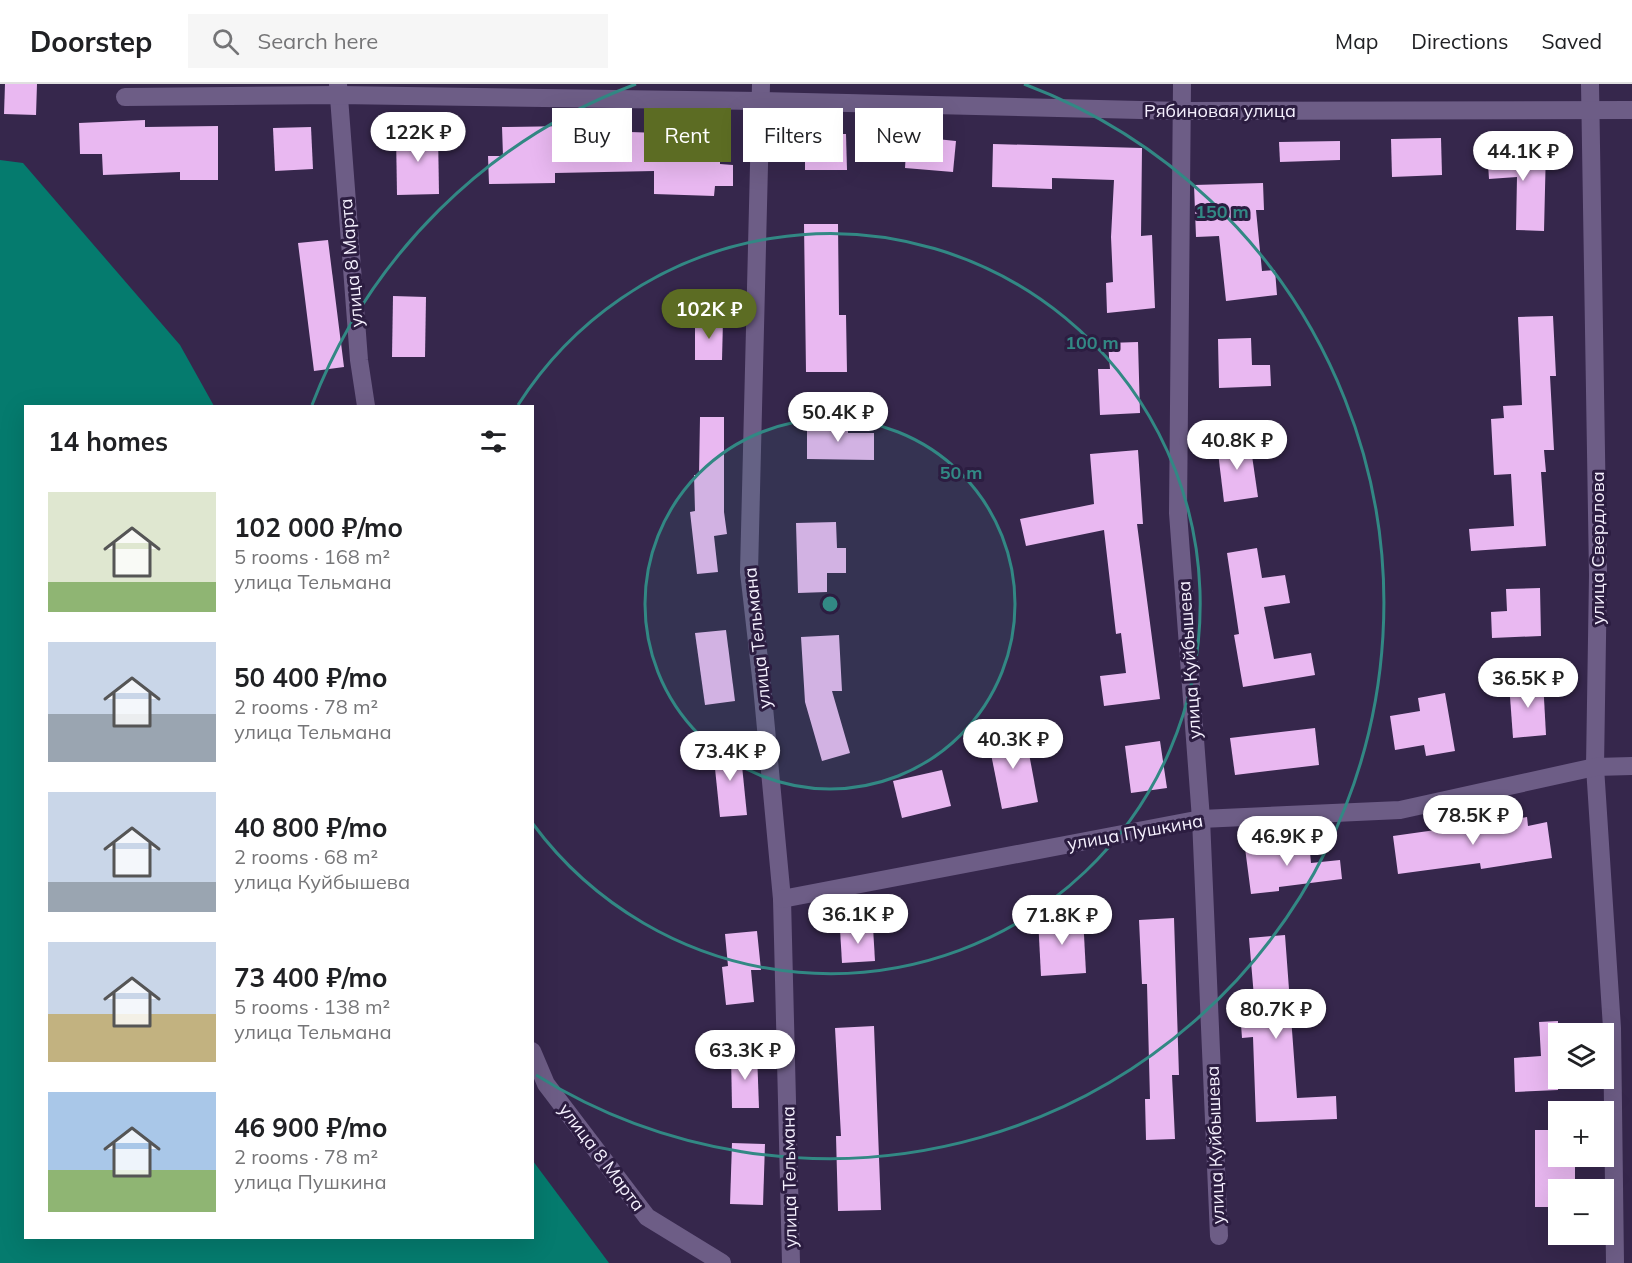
<!DOCTYPE html>
<html lang="en">
<head>
<meta charset="utf-8">
<style>
	:root { --surface:#fff; --page:#f6f6f6; --text:#202124; --muted:#757577; --line:#e0e0e0; --accent:#5c6c23 }
	body { margin:0; font-family:Mulish,sans-serif; background:var(--page); color:var(--text); height:100vh; display:flex; flex-direction:column; font-size:22px; white-space:nowrap }
	* { box-sizing:border-box; margin:0 }
	p { font-size:20px; color:var(--muted) }
	.icon { flex:none; width:33px; height:33px; fill:none; stroke:currentColor; stroke-width:2; stroke-linecap:round; stroke-linejoin:round }
	.map { position:relative; flex:1; overflow:hidden }
	.sheet { position:absolute; left:24px; top:321px; width:510px; height:834px; display:flex; flex-direction:column; background:var(--surface); border-radius:0px; box-shadow:0 6px 24px #0002 }
	.sheet>* { flex:none }
	.top-card { position:absolute; left:552px; top:24px; width:570px; height:54px; display:flex; gap:12px }
	.fabs { position:absolute; left:1548px; top:939px; display:grid; gap:12px }
	.fabs a { display:grid; place-items:center; width:66px; height:66px; border-radius:0px; background:var(--surface); box-shadow:0 6px 24px #0002; font-size:30px }
	.price { position:absolute; translate:-50% -51px; padding:0 14px; border-radius:21px; background:#fff; color:#222; font-size:20px; line-height:39px; filter:drop-shadow(0 2px 3px #0008) }
	.price::after { content:''; position:absolute; left:50%; top:36px; width:18px; height:14px; margin-left:-9px; background:inherit; clip-path:polygon(0 0,100% 0,50% 100%) }
	.price.current { background:var(--accent); color:#fff }
	ul { padding:0; list-style:none }
	li { display:flex; align-items:center; gap:18px; height:150px; padding:0 24px }
	li span { display:grid; place-items:center; flex:none; width:168px; height:120px; border-radius:0px; color:#555 }
	li>.icon { margin-inline-start:auto }
	span .icon { width:72px; height:72px; fill:#fffc; stroke-width:1 }
	li b { font-size:26px }
	h2 { display:flex; justify-content:space-between; align-items:center; height:72px; padding:0 24px; font-size:26px }
	.pill { padding:0 21px; border-radius:0px; background:var(--surface); box-shadow:0 6px 24px #0002; font-size:21px; line-height:54px }
	.pill.current { background:var(--accent); color:#fff }
	header { display:flex; align-items:center; gap:36px; box-sizing:border-box; height:84px; padding:0 30px; background:var(--surface); border-bottom:2px solid var(--line) }
	header strong { font-size:28px }
	nav { display:flex; gap:33px; margin-inline-start:auto; font-size:21px }
	.search { width:420px; height:54px; background:var(--page); display:flex; align-items:center; gap:15px; box-sizing:border-box; padding:0 21px; border-radius:0px; color:var(--muted); font-size:22px }
	.map>svg:first-child { display:block }
</style>
</head>
<body>
<header>
<strong>Doorstep</strong>
<div class="search"><svg class="icon" aria-label="search" viewBox="0 0 24 24"><circle cx="10" cy="10" r="6"/><path d="M15 15l6 6"/></svg>Search here</div>
<nav><a>Map</a><a>Directions</a><a>Saved</a></nav>
</header>
<div class="map">
<svg width="1632" height="1179" viewBox="0 0 1632 1179">
	<rect width="100%" height="100%" fill="#36274c"/>
	<path fill="#057b6e" d="M 0,76 L 23,79 L 180,261 L 214,322 L 26,322 L 26,1154 L 532,1154 L 533,1077 L 609,1179 L 0,1179 Z"/>
	<g fill="#e9b8f1">
		<path d="M 5,0 L 37,0 L 36,31 L 4,30 Z"/>
		<path d="M 145,36 L 145,43 L 218,42 L 218,96 L 180,96 L 180,88 L 103,91 L 102,70 L 80,70 L 79,39 Z"/>
		<path d="M 630,41 L 630,48 L 720,51 L 720,80 L 733,81 L 733,102 L 715,102 L 714,112 L 654,110 L 654,87 L 555,89 L 555,99 L 489,100 L 488,72 L 503,72 L 502,43 Z"/>
		<path d="M 311,43 L 313,85 L 275,87 L 273,44 Z"/>
		<path d="M 438,48 L 439,110 L 397,111 L 396,49 Z"/>
		<path d="M 805,50 L 846,50 L 847,86 L 805,86 Z"/>
		<path d="M 907,52 L 956,57 L 953,88 L 905,84 Z"/>
		<path d="M 1441,54 L 1442,91 L 1392,93 L 1391,55 Z"/>
		<path d="M 1340,57 L 1340,76 L 1280,78 L 1279,58 Z"/>
		<path d="M 993,60 L 1142,64 L 1141,152 L 1152,151 L 1155,224 L 1107,229 L 1106,199 L 1113,198 L 1111,153 L 1114,96 L 1052,94 L 1052,105 L 992,103 Z"/>
		<path d="M 1512,63 L 1546,64 L 1544,147 L 1516,146 L 1517,93 L 1489,95 L 1487,65 Z"/>
		<path d="M 1263,99 L 1264,126 L 1256,126 L 1262,187 L 1275,186 L 1277,211 L 1226,217 L 1219,152 L 1196,153 L 1194,101 Z"/>
		<path d="M 804,140 L 838,140 L 839,231 L 846,231 L 847,288 L 806,288 Z"/>
		<path d="M 328,156 L 344,283 L 314,287 L 298,159 Z"/>
		<path d="M 393,212 L 426,213 L 425,273 L 392,273 Z"/>
		<path d="M 1553,232 L 1556,292 L 1550,292 L 1554,366 L 1544,366 L 1546,388 L 1541,388 L 1546,462 L 1471,467 L 1469,445 L 1514,442 L 1511,390 L 1494,391 L 1491,335 L 1504,334 L 1503,322 L 1522,321 L 1518,233 Z"/>
		<path d="M 695,236 L 723,236 L 722,276 L 695,276 Z"/>
		<path d="M 1251,254 L 1252,281 L 1270,281 L 1271,302 L 1219,304 L 1218,255 Z"/>
		<path d="M 1138,258 L 1140,329 L 1100,331 L 1098,285 L 1110,285 L 1108,259 Z"/>
		<path d="M 700,333 L 724,333 L 724,428 L 727,450 L 714,452 L 718,488 L 697,490 L 690,428 L 695,427 L 694,391 L 699,391 Z"/>
		<path d="M 807,339 L 848,340 L 848,349 L 874,349 L 874,376 L 807,375 Z"/>
		<path d="M 1250,358 L 1258,413 L 1224,418 L 1217,360 Z"/>
		<path d="M 1138,366 L 1143,440 L 1137,440 L 1160,615 L 1104,622 L 1100,592 L 1126,589 L 1121,549 L 1116,550 L 1104,446 L 1026,462 L 1020,435 L 1094,420 L 1090,370 Z"/>
		<path d="M 836,438 L 837,464 L 846,464 L 846,489 L 827,489 L 827,508 L 798,509 L 796,439 Z"/>
		<path d="M 1257,464 L 1262,494 L 1285,491 L 1290,519 L 1264,523 L 1274,575 L 1311,569 L 1315,591 L 1243,603 L 1234,551 L 1239,550 L 1227,469 Z"/>
		<path d="M 1540,504 L 1541,552 L 1492,554 L 1491,528 L 1507,527 L 1506,505 Z"/>
		<path d="M 726,546 L 735,617 L 705,621 L 695,549 Z"/>
		<path d="M 839,551 L 842,607 L 832,607 L 850,669 L 822,677 L 805,618 L 801,553 Z"/>
		<path d="M 1543,596 L 1546,651 L 1513,654 L 1509,599 Z"/>
		<path d="M 1445,609 L 1455,667 L 1426,672 L 1424,661 L 1395,666 L 1390,632 L 1420,627 L 1418,614 Z"/>
		<path d="M 1315,644 L 1319,681 L 1235,691 L 1230,654 Z"/>
		<path d="M 1025,648 L 1038,718 L 1002,725 L 988,655 Z"/>
		<path d="M 1160,657 L 1167,704 L 1131,709 L 1125,662 Z"/>
		<path d="M 740,662 L 747,731 L 720,733 L 713,665 Z"/>
		<path d="M 942,686 L 951,722 L 902,734 L 893,697 Z"/>
		<path d="M 1527,733 L 1528,742 L 1547,738 L 1552,774 L 1481,785 L 1480,779 L 1398,790 L 1393,752 Z"/>
		<path d="M 1309,757 L 1311,779 L 1340,776 L 1342,795 L 1279,803 L 1279,807 L 1251,810 L 1245,764 Z"/>
		<path d="M 1083,832 L 1086,889 L 1041,892 L 1038,834 Z"/>
		<path d="M 1174,834 L 1179,991 L 1172,991 L 1175,1055 L 1146,1056 L 1145,1015 L 1150,1015 L 1147,900 L 1142,900 L 1139,836 Z"/>
		<path d="M 873,843 L 875,877 L 842,879 L 840,845 Z"/>
		<path d="M 757,847 L 761,886 L 751,886 L 754,918 L 726,921 L 722,883 L 728,882 L 725,850 Z"/>
		<path d="M 1285,851 L 1297,1014 L 1336,1012 L 1337,1035 L 1256,1038 L 1253,953 L 1242,954 L 1240,926 L 1255,925 L 1249,854 Z"/>
		<path d="M 1558,937 L 1558,1006 L 1515,1008 L 1514,974 L 1541,972 L 1539,938 Z"/>
		<path d="M 874,942 L 881,1126 L 838,1127 L 836,1052 L 841,1052 L 835,944 Z"/>
		<path d="M 757,969 L 759,1024 L 732,1024 L 731,970 Z"/>
		<path d="M 1535,1046 L 1558,1046 L 1558,1072 L 1575,1072 L 1575,1106 L 1558,1106 L 1558,1123 L 1535,1123 Z"/>
		<path d="M 732,1059 L 765,1060 L 763,1121 L 730,1120 Z"/>
	</g>
	<g fill="none" stroke-linecap="round" stroke-linejoin="round">
		<g stroke="#6d5d86" stroke-width="18">
			<path d="M 338,0 L 359,276 L 366,322"/>
			<path d="M 761,0 L 749,488 L 762,602 L 782,815 L 791,1179"/>
			<path d="M 1182,0 L 1178,429 L 1201,735 L 1219,1152"/>
			<path d="M 1590,0 L 1598,491 L 1595,683 L 1612,944 L 1615,1179"/>
			<path d="M 125,13 L 338,11 L 760,17 L 1182,27 L 1632,26"/>
			<path d="M 782,815 L 1201,735 L 1400,726 L 1595,683 L 1632,682"/>
			<path d="M 532,967 L 546,1000 L 647,1133 L 722,1179"/>
		</g>
	</g>
	<circle cx="830" cy="520" r="185" fill="#328884" fill-opacity=".12"/>
	<g fill="none" stroke="#328884" stroke-width="3">
		<circle cx="830" cy="520" r="185"/>
		<path d="M518 321A370 370 0 1 1 533 740"/>
		<path d="M312 321A555 555 0 0 1 636 0M1024 0A555 555 0 1 1 536 991"/>
	</g>
	<g text-anchor="middle" dominant-baseline="central" stroke-width="6" stroke-linejoin="round" paint-order="stroke">
		<g font-size="18" fill="#f5f0fe" stroke="#2c1d41">
			<text x="1220" y="26">Рябиновая улица</text>
			<text transform="translate(351 179) rotate(-95)">улица 8 Марта</text>
			<text transform="translate(1597 464) rotate(-90)">улица Свердлова</text>
			<text transform="translate(757 554) rotate(-96)">улица Тельмана</text>
			<text transform="translate(1189 576) rotate(-94)">улица Куйбышева</text>
			<text transform="translate(1135 748) rotate(-10)">улица Пушкина</text>
			<text transform="translate(1215 1061) rotate(-92)">улица Куйбышева</text>
			<text transform="translate(602 1073) rotate(53)">улица 8 Марта</text>
			<text transform="translate(789 1093) rotate(-91)">улица Тельмана</text>
		</g>
	</g>
	<circle cx="830" cy="520" r="9" fill="#328884" stroke="#2c1d41" stroke-width="3"/>
	<g font-size="18" text-anchor="middle" font-weight="bold" fill="#328884" stroke="#2c1d41" stroke-width="6" stroke-linejoin="round" paint-order="stroke">
		<text x="1222" y="134">150 m</text>
		<text x="1092" y="265">100 m</text>
		<text x="961" y="395">50 m</text>
	</g>
</svg>
<div class="fabs">
<a><svg class="icon" aria-label="layers" viewBox="0 0 24 24"><path d="M12 4l9 5-9 5-9-5zM3 14l9 5 9-5"/></svg></a>
<a>+</a>
<a>−</a>
</div>
<b class="price" style="left:418px;top:79px">122K ₽</b>
<b class="price" style="left:1523px;top:98px">44.1K ₽</b>
<b class="price current" style="left:709px;top:256px">102K ₽</b>
<b class="price" style="left:838px;top:359px">50.4K ₽</b>
<b class="price" style="left:1237px;top:387px">40.8K ₽</b>
<b class="price" style="left:1528px;top:625px">36.5K ₽</b>
<b class="price" style="left:1013px;top:686px">40.3K ₽</b>
<b class="price" style="left:730px;top:698px">73.4K ₽</b>
<b class="price" style="left:1473px;top:762px">78.5K ₽</b>
<b class="price" style="left:1287px;top:783px">46.9K ₽</b>
<b class="price" style="left:858px;top:861px">36.1K ₽</b>
<b class="price" style="left:1062px;top:862px">71.8K ₽</b>
<b class="price" style="left:1276px;top:956px">80.7K ₽</b>
<b class="price" style="left:745px;top:997px">63.3K ₽</b>
<div class="top-card">
<a class="pill">Buy</a>
<a class="pill current">Rent</a>
<a class="pill">Filters</a>
<a class="pill">New</a>
</div>
<section class="sheet">
<h2>14 homes<svg class="icon" aria-label="filters" viewBox="0 0 24 24"><path d="M4 7h16M4 17h16"/><circle cx="9" cy="7" r="2"/><circle cx="15" cy="17" r="2"/></svg></h2>
<ul>
<li><span style="background:linear-gradient(#dfe7d0 75%,#8fb573 0)"><svg class="icon" aria-label="home" viewBox="0 0 24 24"><path d="M3 11l9-7 9 7M6 9v11h12V9"/></svg></span><div><b>102 000 ₽/mo</b><p>5 rooms · 168 m²</p><p>улица Тельмана</p></div></li>
<li><span style="background:linear-gradient(#c9d6e8 60%,#9aa5b1 0)"><svg class="icon" aria-label="home" viewBox="0 0 24 24"><path d="M3 11l9-7 9 7M6 9v11h12V9"/></svg></span><div><b>50 400 ₽/mo</b><p>2 rooms · 78 m²</p><p>улица Тельмана</p></div></li>
<li><span style="background:linear-gradient(#c9d6e8 75%,#9aa5b1 0)"><svg class="icon" aria-label="home" viewBox="0 0 24 24"><path d="M3 11l9-7 9 7M6 9v11h12V9"/></svg></span><div><b>40 800 ₽/mo</b><p>2 rooms · 68 m²</p><p>улица Куйбышева</p></div></li>
<li><span style="background:linear-gradient(#c9d6e8 60%,#c2b280 0)"><svg class="icon" aria-label="home" viewBox="0 0 24 24"><path d="M3 11l9-7 9 7M6 9v11h12V9"/></svg></span><div><b>73 400 ₽/mo</b><p>5 rooms · 138 m²</p><p>улица Тельмана</p></div></li>
<li><span style="background:linear-gradient(#a9c7e8 65%,#8fb573 0)"><svg class="icon" aria-label="home" viewBox="0 0 24 24"><path d="M3 11l9-7 9 7M6 9v11h12V9"/></svg></span><div><b>46 900 ₽/mo</b><p>2 rooms · 78 m²</p><p>улица Пушкина</p></div></li>
</ul>
</section>
</div>
</body>
</html>
